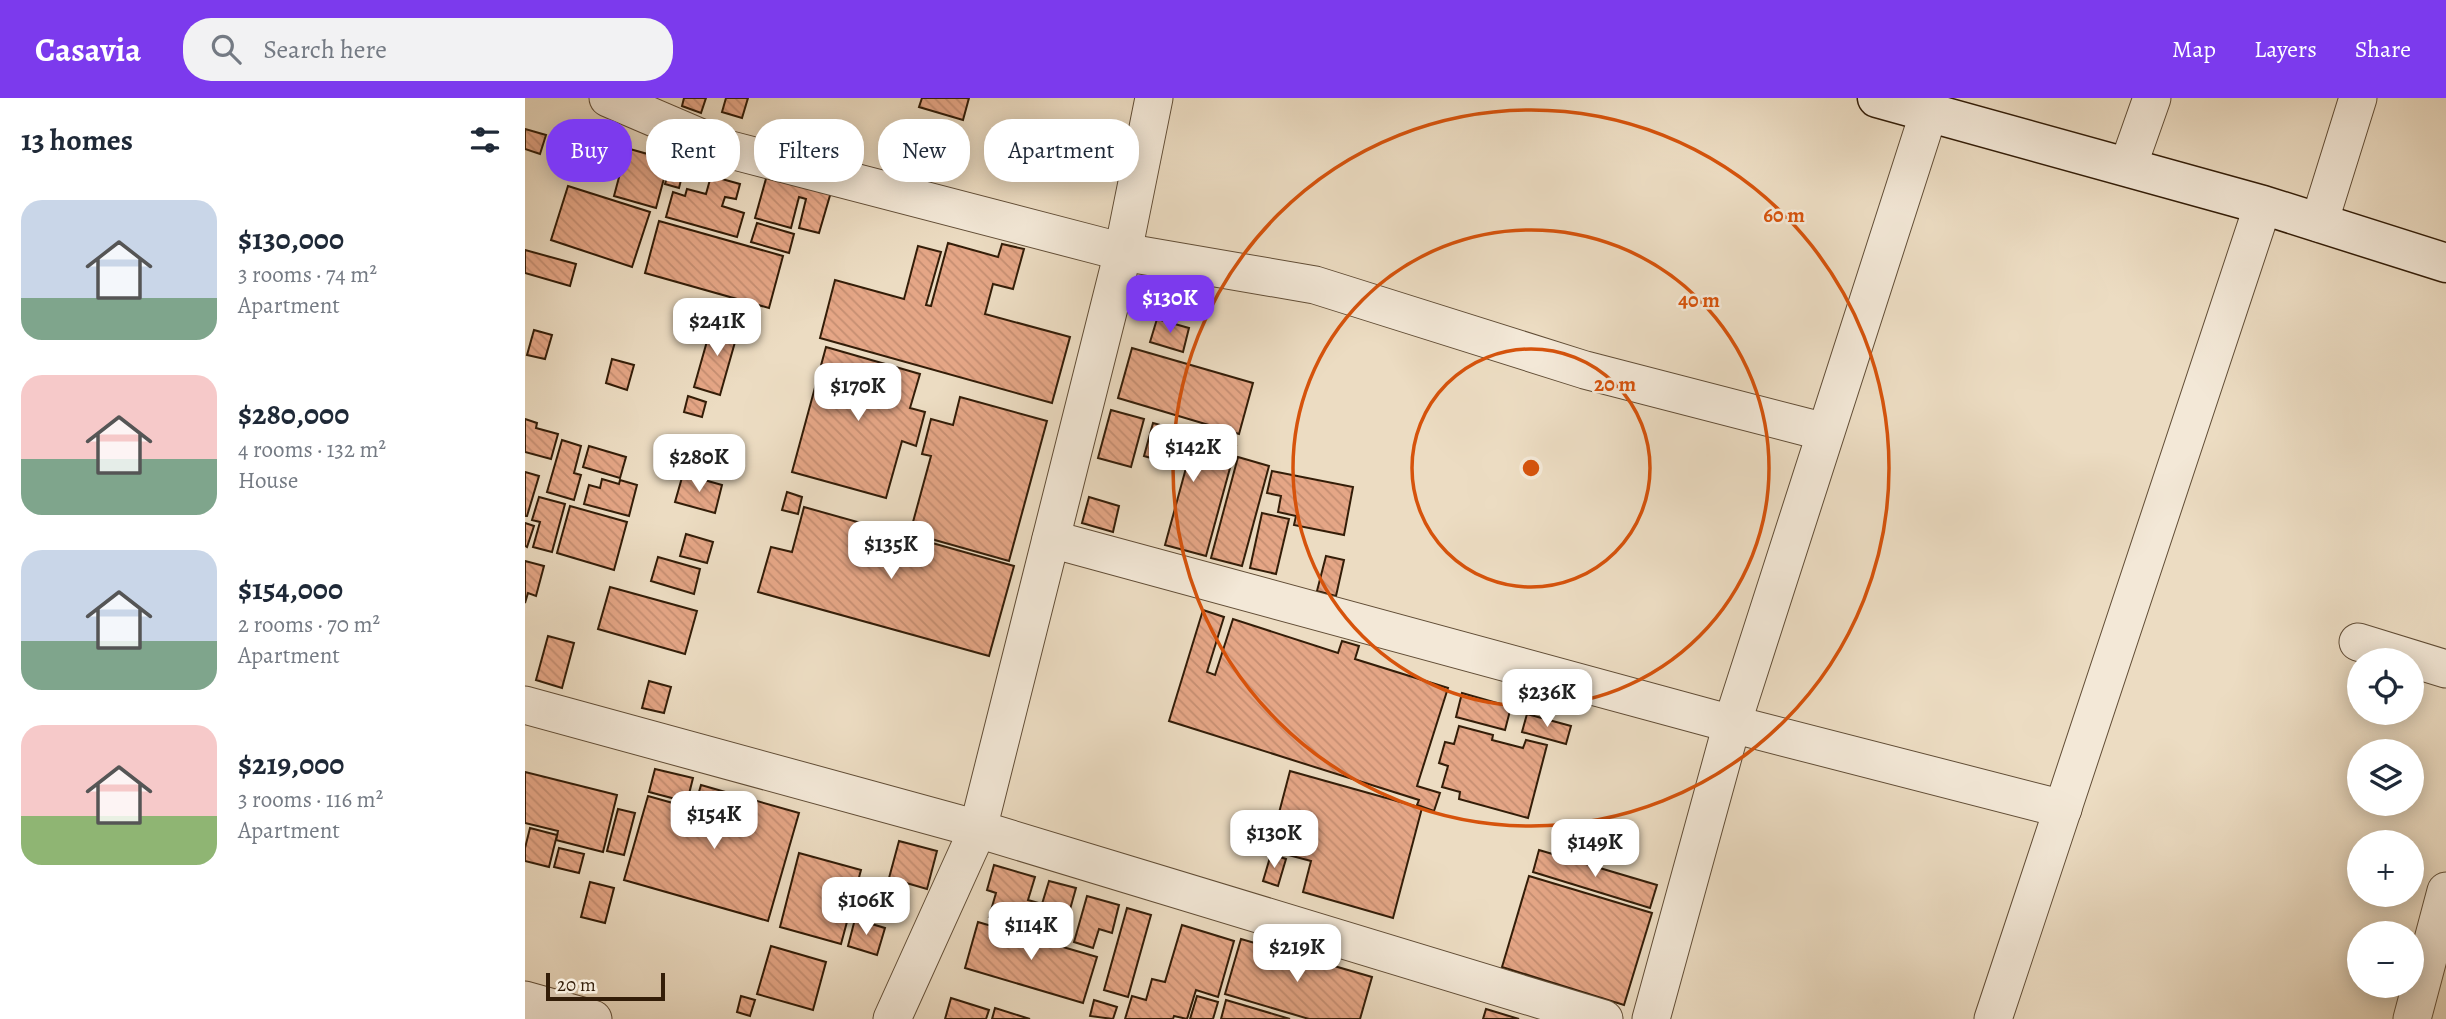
<!DOCTYPE html>
<html lang="en">
<head>
<meta charset="utf-8">
<style>
	:root { --surface:#fff; --page:#f2f2f3; --text:#1f2937; --muted:#747a83; --accent:#7c3aed }
	body { margin:0; font-family:Alegreya,serif; background:var(--page); color:var(--text); height:100vh; display:flex; flex-direction:column; font-size:26px; white-space:nowrap }
	* { box-sizing:border-box; margin:0 }
	p { font-size:23px; color:var(--muted) }
	.icon { flex:none; width:38px; height:38px; fill:none; stroke:currentColor; stroke-width:2; stroke-linecap:round; stroke-linejoin:round }
	.map { position:relative; flex:1; overflow:hidden }
	.side { display:flex; flex-direction:column; background:var(--surface); width:525px }
	.side>* { flex:none }
	.top-card { position:absolute; left:21px; top:21px; width:665px; height:63px; display:flex; gap:14px }
	.fabs { position:absolute; left:1822px; top:550px; display:grid; gap:14px }
	.fabs a { display:grid; place-items:center; width:77px; height:77px; border-radius:50%; background:var(--surface); box-shadow:0 4px 18px #0003; font-size:35px }
	.scale { position:absolute; left:21px; bottom:18px; width:119px; box-sizing:border-box; padding-left:7px; border:4px solid #331d08; border-top:0; font-size:19px; line-height:24px; white-space:nowrap; color:#331d08; -webkit-text-stroke:5px #f3e8d7; paint-order:stroke }
	.price { position:absolute; translate:-50% -60px; padding:0 16px; border-radius:14px; background:#fff; color:#222; font-size:23px; line-height:46px; filter:drop-shadow(0 2px 4px #0008) }
	.price::after { content:''; position:absolute; left:50%; top:42px; width:21px; height:16px; margin-left:-10px; background:inherit; clip-path:polygon(0 0,100% 0,50% 100%) }
	.price.selected { background:var(--accent); color:#fff }
	ul { padding:0; list-style:none }
	li { display:flex; align-items:center; gap:21px; height:175px; padding:0 21px }
	li span { display:grid; place-items:center; flex:none; width:196px; height:140px; border-radius:21px; color:#555 }
	li>.icon { margin-inline-start:auto }
	span .icon { width:84px; height:84px; fill:#fffc; stroke-width:1 }
	li b { font-size:30px }
	h2 { display:flex; justify-content:space-between; align-items:center; height:84px; padding:0 21px; font-size:30px }
	.tag { padding:0 24px; border-radius:28px; background:var(--surface); box-shadow:0 4px 18px #0003; font-size:24px; line-height:63px }
	.tag.selected { background:var(--accent); color:#fff }
	header { display:flex; align-items:center; gap:42px; box-sizing:border-box; height:98px; padding:0 35px; background:var(--accent); color:#fff }
	header strong { font-size:33px }
	nav { display:flex; gap:38px; margin-inline-start:auto; font-size:24px }
	.search { width:490px; height:63px; background:var(--page); display:flex; align-items:center; gap:18px; box-sizing:border-box; padding:0 24px; border-radius:28px; color:var(--muted); font-size:26px }
	main { display:flex; flex:1; min-height:0 }
	.map>svg:first-child { display:block }
</style>
</head>
<body>
<header>
<strong>Casavia</strong>
<div class="search"><svg class="icon" aria-label="search" viewBox="0 0 24 24"><circle cx="10" cy="10" r="6"/><path d="M15 15l6 6"/></svg>Search here</div>
<nav><a>Map</a><a>Layers</a><a>Share</a></nav>
</header>
<main>
<section class="side">
<h2>13 homes<svg class="icon" aria-label="filters" viewBox="0 0 24 24"><path d="M4 7h16M4 17h16"/><circle cx="9" cy="7" r="2"/><circle cx="15" cy="17" r="2"/></svg></h2>
<ul>
<li><span style="background:linear-gradient(#c9d6e8 70%,#7fa58c 0)"><svg class="icon" aria-label="home" viewBox="0 0 24 24"><path d="M3 11l9-7 9 7M6 9v11h12V9"/></svg></span><div><b>$130,000</b><p>3 rooms · 74 m²</p><p>Apartment</p></div></li>
<li><span style="background:linear-gradient(#f6c9c9 60%,#7fa58c 0)"><svg class="icon" aria-label="home" viewBox="0 0 24 24"><path d="M3 11l9-7 9 7M6 9v11h12V9"/></svg></span><div><b>$280,000</b><p>4 rooms · 132 m²</p><p>House</p></div></li>
<li><span style="background:linear-gradient(#c9d6e8 65%,#7fa58c 0)"><svg class="icon" aria-label="home" viewBox="0 0 24 24"><path d="M3 11l9-7 9 7M6 9v11h12V9"/></svg></span><div><b>$154,000</b><p>2 rooms · 70 m²</p><p>Apartment</p></div></li>
<li><span style="background:linear-gradient(#f6c9c9 65%,#8fb573 0)"><svg class="icon" aria-label="home" viewBox="0 0 24 24"><path d="M3 11l9-7 9 7M6 9v11h12V9"/></svg></span><div><b>$219,000</b><p>3 rooms · 116 m²</p><p>Apartment</p></div></li>
</ul>
</section>
<div class="map">
<svg width="1921" height="921" viewBox="0 0 1921 921">
	<defs>
		<pattern id="building-back-hatch" width="6" height="6" patternUnits="userSpaceOnUse" patternTransform="scale(1.75)"><rect width="6" height="6" fill="#e5a686"/><path d="M-1 5l2 2M0 0l6 6M5-1l2 2" fill="none" stroke="#c58e72"/></pattern>
	</defs>
	<rect width="100%" height="100%" fill="#ecdcc2"/>
	<filter id="stains"><feTurbulence type="fractalNoise" baseFrequency=".00286" numOctaves="4"/><feColorMatrix values="0 0 0 0 .2 0 0 0 0 .09 0 0 0 0 .02 0 0 0 .5 -.17"/></filter>
	<radialGradient id="worn" r=".72"><stop offset=".6" stop-color="#630" stop-opacity="0"/><stop offset="1" stop-color="#630" stop-opacity=".3"/></radialGradient>
	<g fill="url(#building-back-hatch)" stroke="#331d08" stroke-width="2">
		<path d="M 159,0 L 181,0 L 176,15 L 157,8 Z"/>
		<path d="M 201,0 L 223,0 L 217,20 L 197,14 Z"/>
		<path d="M 397,0 L 444,0 L 438,22 L 394,9 Z"/>
		<path d="M 0,31 L 21,37 L 15,56 L 0,51 Z"/>
		<path d="M 87,46 L 144,62 L 131,110 L 89,98 L 97,68 L 82,64 Z"/>
		<path d="M 146,66 L 159,70 L 154,90 L 140,86 Z"/>
		<path d="M 242,77 L 306,94 L 294,135 L 274,130 L 281,101 L 274,99 L 266,130 L 230,120 Z"/>
		<path d="M 186,78 L 215,86 L 211,101 L 200,99 L 197,108 L 219,115 L 212,139 L 141,119 L 148,94 L 160,98 L 162,91 L 181,96 Z"/>
		<path d="M 43,88 L 125,114 L 107,169 L 26,142 Z"/>
		<path d="M 134,123 L 258,158 L 244,210 L 120,175 Z"/>
		<path d="M 232,125 L 269,136 L 264,155 L 226,144 Z"/>
		<path d="M 423,145 L 473,159 L 477,146 L 499,151 L 488,191 L 468,186 L 460,216 L 545,239 L 527,305 L 295,240 L 310,182 L 379,201 L 393,148 L 416,154 L 401,207 L 406,208 Z"/>
		<path d="M 0,152 L 51,166 L 45,188 L 0,175 Z"/>
		<path d="M 632,221 L 664,230 L 658,254 L 625,244 Z"/>
		<path d="M 188,222 L 214,230 L 195,297 L 169,289 Z"/>
		<path d="M 9,232 L 27,237 L 20,261 L 2,257 Z"/>
		<path d="M 301,249 L 395,276 L 385,310 L 400,314 L 391,348 L 377,343 L 361,400 L 267,374 Z"/>
		<path d="M 607,250 L 728,285 L 714,336 L 593,300 Z"/>
		<path d="M 87,261 L 109,267 L 102,292 L 81,285 Z"/>
		<path d="M 163,298 L 181,304 L 177,319 L 159,314 Z"/>
		<path d="M 435,299 L 522,323 L 484,463 L 385,435 L 406,358 L 397,356 L 406,321 L 428,327 Z"/>
		<path d="M 586,312 L 619,321 L 606,369 L 573,360 Z"/>
		<path d="M 0,321 L 12,325 L 11,330 L 33,336 L 26,361 L 0,354 Z"/>
		<path d="M 628,325 L 711,348 L 681,458 L 640,447 L 661,370 L 619,358 Z"/>
		<path d="M 37,342 L 56,348 L 49,375 L 56,377 L 49,402 L 22,394 Z"/>
		<path d="M 64,348 L 101,359 L 95,380 L 58,369 Z"/>
		<path d="M 713,359 L 744,368 L 717,468 L 686,460 Z"/>
		<path d="M 747,373 L 828,389 L 819,437 L 769,427 L 771,418 L 753,414 L 756,398 L 742,395 Z"/>
		<path d="M 0,374 L 14,378 L 2,418 L 0,418 Z"/>
		<path d="M 158,376 L 197,387 L 190,415 L 150,404 Z"/>
		<path d="M 77,381 L 94,386 L 95,382 L 112,387 L 104,418 L 59,406 L 64,387 L 75,390 Z"/>
		<path d="M 262,394 L 277,399 L 273,416 L 257,412 Z"/>
		<path d="M 14,399 L 40,406 L 27,454 L 8,449 L 15,424 L 7,422 Z"/>
		<path d="M 564,399 L 594,408 L 588,434 L 557,425 Z"/>
		<path d="M 45,408 L 102,424 L 89,472 L 32,455 Z"/>
		<path d="M 279,409 L 489,468 L 464,558 L 233,494 L 246,449 L 267,454 Z"/>
		<path d="M 737,415 L 764,421 L 751,476 L 725,470 Z"/>
		<path d="M 0,425 L 9,428 L 2,449 L 0,448 Z"/>
		<path d="M 161,436 L 188,444 L 182,465 L 155,458 Z"/>
		<path d="M 801,458 L 819,462 L 811,498 L 792,493 Z"/>
		<path d="M 133,459 L 175,471 L 169,496 L 126,483 Z"/>
		<path d="M 0,463 L 19,468 L 11,498 L 3,495 L 0,505 Z"/>
		<path d="M 85,489 L 172,513 L 160,556 L 73,531 Z"/>
		<path d="M 678,512 L 699,519 L 682,574 L 690,577 L 708,521 L 813,555 L 817,543 L 834,548 L 830,561 L 923,590 L 892,688 L 915,695 L 909,713 L 892,707 L 894,702 L 644,623 Z"/>
		<path d="M 23,538 L 49,545 L 37,590 L 11,582 Z"/>
		<path d="M 124,583 L 146,589 L 139,615 L 117,610 Z"/>
		<path d="M 937,595 L 986,609 L 980,632 L 931,619 Z"/>
		<path d="M 1002,616 L 1046,628 L 1041,646 L 997,634 Z"/>
		<path d="M 934,628 L 968,637 L 967,642 L 998,650 L 1001,642 L 1022,647 L 1003,720 L 934,701 L 935,694 L 917,689 L 923,668 L 914,665 L 920,644 L 929,646 Z"/>
		<path d="M 130,671 L 168,680 L 162,704 L 124,694 Z"/>
		<path d="M 765,673 L 897,710 L 868,820 L 778,794 L 786,763 L 756,755 L 762,733 L 750,730 Z"/>
		<path d="M 0,674 L 92,697 L 78,754 L 31,742 L 33,733 L 0,725 Z"/>
		<path d="M 176,687 L 274,715 L 243,823 L 99,782 L 123,698 L 169,711 Z"/>
		<path d="M 93,711 L 110,715 L 99,757 L 82,753 Z"/>
		<path d="M 5,730 L 32,737 L 24,769 L 0,763 L 0,750 Z"/>
		<path d="M 374,743 L 412,753 L 402,791 L 364,780 Z"/>
		<path d="M 34,750 L 59,756 L 54,775 L 29,769 Z"/>
		<path d="M 1014,752 L 1132,787 L 1125,810 L 1008,774 Z"/>
		<path d="M 274,755 L 336,772 L 316,846 L 255,829 Z"/>
		<path d="M 746,756 L 761,761 L 753,788 L 738,783 Z"/>
		<path d="M 469,767 L 510,779 L 503,802 L 517,806 L 524,783 L 551,790 L 537,840 L 464,819 L 471,795 L 462,792 Z"/>
		<path d="M 1004,778 L 1127,815 L 1099,907 L 977,869 Z"/>
		<path d="M 65,784 L 89,790 L 80,825 L 56,819 Z"/>
		<path d="M 562,798 L 594,807 L 587,835 L 574,831 L 568,850 L 549,844 Z"/>
		<path d="M 602,810 L 626,817 L 603,899 L 579,892 Z"/>
		<path d="M 330,821 L 360,830 L 352,857 L 323,848 Z"/>
		<path d="M 453,824 L 572,859 L 558,905 L 440,870 Z"/>
		<path d="M 657,827 L 709,843 L 693,899 L 671,892 L 662,921 L 649,918 L 648,921 L 600,921 L 607,898 L 621,902 L 627,881 L 640,884 Z"/>
		<path d="M 716,841 L 847,879 L 835,921 L 784,921 L 700,896 Z"/>
		<path d="M 246,848 L 301,864 L 288,912 L 232,896 Z"/>
		<path d="M 216,898 L 230,902 L 225,918 L 212,914 Z"/>
		<path d="M 672,898 L 693,904 L 688,921 L 665,921 Z"/>
		<path d="M 426,900 L 464,912 L 461,921 L 420,921 Z"/>
		<path d="M 569,902 L 592,909 L 588,921 L 565,918 Z"/>
		<path d="M 701,902 L 765,921 L 696,921 Z"/>
		<path d="M 470,910 L 505,921 L 467,921 Z"/>
		<path d="M 961,911 L 994,921 L 958,921 Z"/>
	</g>
	<g fill="none" stroke-linecap="round" stroke-linejoin="round">
		<defs>
			<g id="street">
				<path d="M 83,0 L 202,51 L 598,154 L 790,187 L 1060,272 L 1300,334"/>
				<path d="M 1603,68 L 1627,0"/>
				<path d="M 1794,125 L 1833,0"/>
				<path d="M 526,441 L 1207,626 L 1538,711"/>
				<path d="M 1833,544 L 1921,571"/>
				<path d="M 0,607 L 453,731 L 1079,921"/>
				<path d="M 0,902 L 68,921"/>
				<path d="M 367,921 L 453,731 L 598,154 L 629,0"/>
				<path d="M 1126,921 L 1207,626 L 1404,14"/>
				<path d="M 1468,921 L 1738,107"/>
				<path d="M 1887,921 L 1921,793"/>
			</g>
			<path id="secondary" d="M 1352,0 L 1738,107 L 1921,165"/>
		</defs>
		<use href="#street" stroke="#614d36" stroke-width="39"/>
		<use href="#secondary" stroke="#331d08" stroke-width="41"/>
		<use href="#street" stroke="#f3e8d7" stroke-width="37"/>
		<use href="#secondary" stroke="#f3e8d7" stroke-width="38"/>
	</g>
	<g fill="none" stroke="#d6530c" stroke-width="3.5">
		<circle cx="1006" cy="370" r="119"/>
		<circle cx="1006" cy="370" r="238"/>
		<circle cx="1006" cy="370" r="358"/>
	</g>
	<circle cx="1006" cy="370" r="10" fill="#d6530c" stroke="#f3e8d7" stroke-width="3.5"/>
	<g font-size="21" text-anchor="middle" font-weight="bold" fill="#d6530c" stroke="#f3e8d7" stroke-width="5" stroke-linejoin="round" paint-order="stroke">
		<text x="1259" y="124">60 m</text>
		<text x="1174" y="209">40 m</text>
		<text x="1090" y="293">20 m</text>
	</g>
	<rect width="100%" height="100%" filter="url(#stains)"/>
	<rect width="100%" height="100%" fill="url(#worn)"/>
</svg>
<div class="fabs">
<a><svg class="icon" aria-label="locate" viewBox="0 0 24 24"><circle cx="12" cy="12" r="6"/><path d="M12 2v4M12 18v4M2 12h4M18 12h4"/></svg></a>
<a><svg class="icon" aria-label="layers" viewBox="0 0 24 24"><path d="M12 4l9 5-9 5-9-5zM3 14l9 5 9-5"/></svg></a>
<a>+</a>
<a>−</a>
</div>
<div class="scale">20 m</div>
<b class="price selected" style="left:645px;top:237px">$130K</b>
<b class="price" style="left:192px;top:260px">$241K</b>
<b class="price" style="left:333px;top:325px">$170K</b>
<b class="price" style="left:668px;top:386px">$142K</b>
<b class="price" style="left:174px;top:396px">$280K</b>
<b class="price" style="left:366px;top:483px">$135K</b>
<b class="price" style="left:1022px;top:631px">$236K</b>
<b class="price" style="left:189px;top:753px">$154K</b>
<b class="price" style="left:749px;top:772px">$130K</b>
<b class="price" style="left:1070px;top:781px">$149K</b>
<b class="price" style="left:341px;top:839px">$106K</b>
<b class="price" style="left:506px;top:864px">$114K</b>
<b class="price" style="left:772px;top:886px">$219K</b>
<div class="top-card">
<a class="tag selected">Buy</a>
<a class="tag">Rent</a>
<a class="tag">Filters</a>
<a class="tag">New</a>
<a class="tag">Apartment</a>
</div>
</div>
</main>
</body>
</html>
